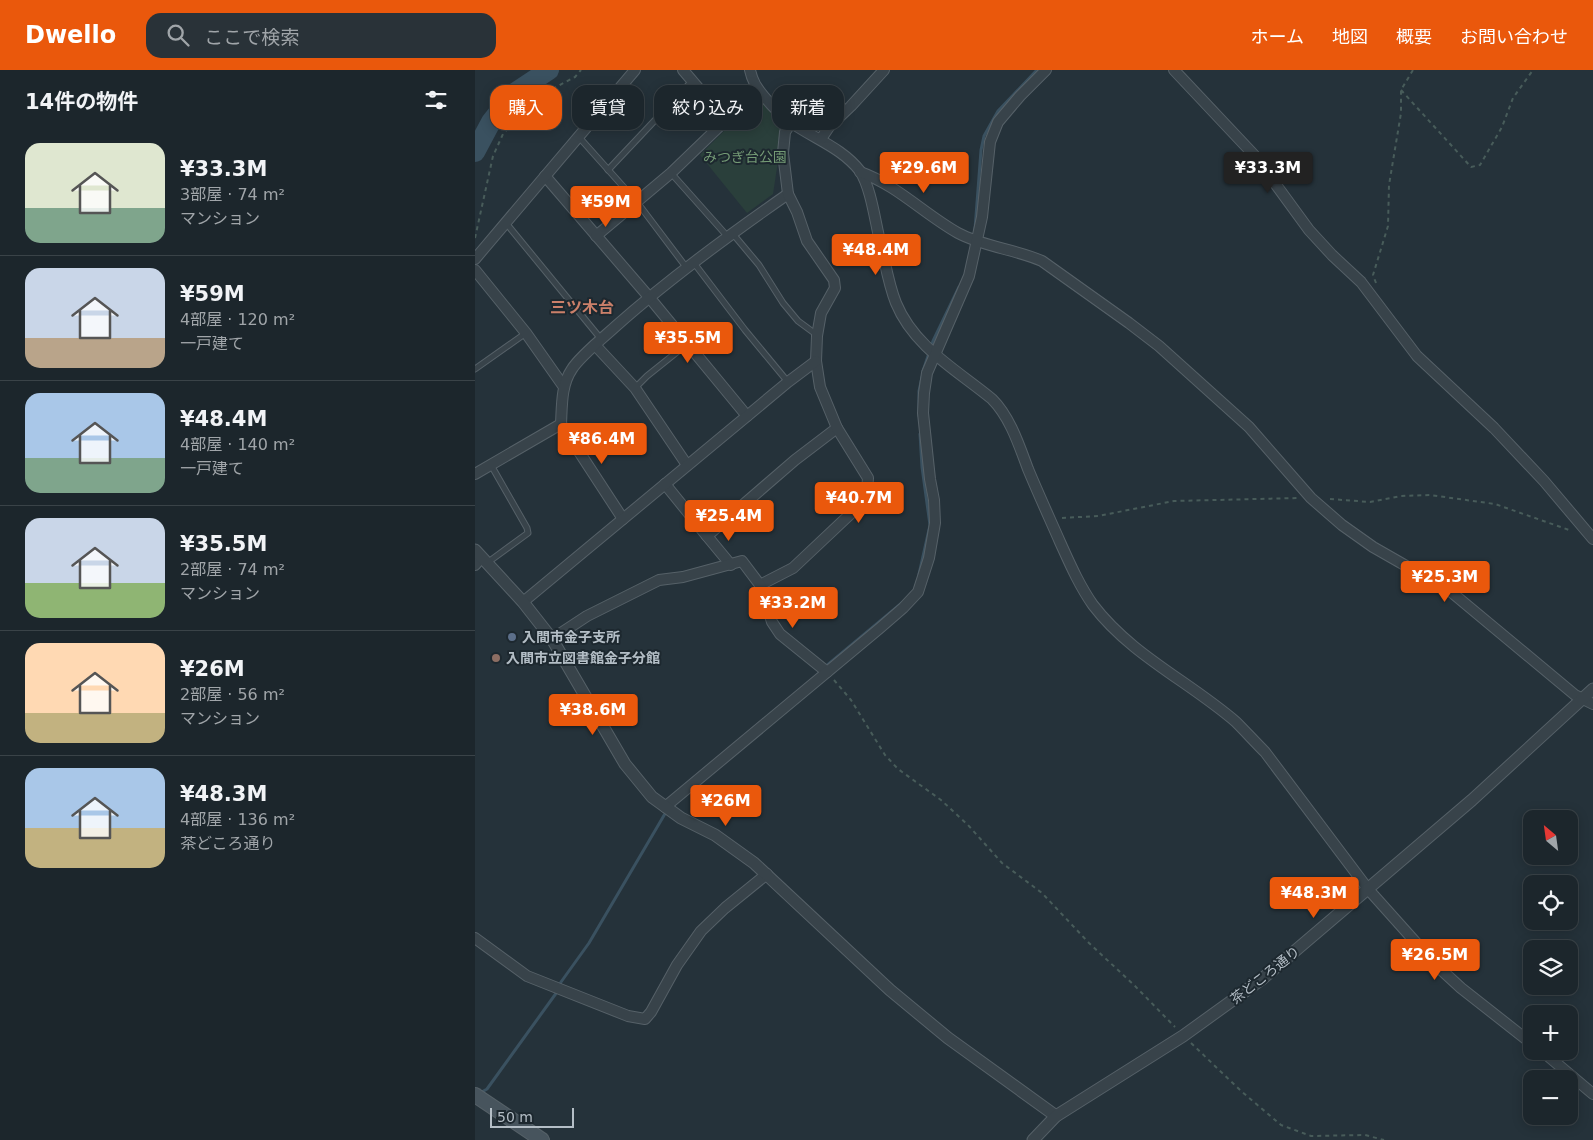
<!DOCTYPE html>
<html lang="ja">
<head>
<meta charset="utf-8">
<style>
	:root { --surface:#1c262c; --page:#293238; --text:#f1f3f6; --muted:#a0a5a9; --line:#3a4348; --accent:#ea580c }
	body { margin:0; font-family:"DejaVu Sans","Noto Sans JP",sans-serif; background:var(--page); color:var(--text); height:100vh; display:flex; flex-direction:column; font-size:19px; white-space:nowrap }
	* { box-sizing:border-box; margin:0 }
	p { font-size:16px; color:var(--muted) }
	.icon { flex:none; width:28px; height:28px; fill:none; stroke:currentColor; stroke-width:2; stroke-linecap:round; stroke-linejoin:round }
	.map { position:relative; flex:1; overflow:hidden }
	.sheet { display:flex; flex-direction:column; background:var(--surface); width:475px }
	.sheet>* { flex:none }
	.top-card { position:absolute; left:15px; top:15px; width:475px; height:45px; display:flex; gap:10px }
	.needle { width:32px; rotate:331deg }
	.tools { position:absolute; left:1048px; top:740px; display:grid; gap:10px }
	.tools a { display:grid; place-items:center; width:55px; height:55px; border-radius:10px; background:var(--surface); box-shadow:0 2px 12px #0003,0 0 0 1px var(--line); font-size:25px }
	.scale { position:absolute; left:15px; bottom:12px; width:84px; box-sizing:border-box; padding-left:5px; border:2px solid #b4bec6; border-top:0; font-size:14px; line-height:18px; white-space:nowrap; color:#b4bec6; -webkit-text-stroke:4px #1d282f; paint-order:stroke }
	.price { position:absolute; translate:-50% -42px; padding:0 11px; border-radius:5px; background:var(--accent); color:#fff; font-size:16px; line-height:32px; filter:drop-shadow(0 1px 2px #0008) }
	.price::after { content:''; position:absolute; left:50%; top:30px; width:15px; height:11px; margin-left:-8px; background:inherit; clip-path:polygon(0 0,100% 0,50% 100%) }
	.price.selected { background:#222; color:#fff }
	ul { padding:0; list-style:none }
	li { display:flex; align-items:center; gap:15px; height:125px; padding:0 25px }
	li+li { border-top:1px solid var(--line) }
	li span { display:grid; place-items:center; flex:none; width:140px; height:100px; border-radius:15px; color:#555 }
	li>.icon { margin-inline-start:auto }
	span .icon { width:60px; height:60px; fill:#fffc; stroke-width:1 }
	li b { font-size:21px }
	h2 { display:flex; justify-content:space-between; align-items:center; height:60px; padding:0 25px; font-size:21px }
	.chip { padding:0 18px; border-radius:15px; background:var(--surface); box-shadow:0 2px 12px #0003,0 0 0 1px var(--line); font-size:18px; line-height:45px }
	.chip.selected { background:var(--accent); color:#fff }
	header { display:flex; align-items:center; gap:30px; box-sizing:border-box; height:70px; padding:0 25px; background:var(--accent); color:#fff }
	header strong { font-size:24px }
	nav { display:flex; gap:28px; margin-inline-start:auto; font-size:18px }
	.search { width:350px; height:45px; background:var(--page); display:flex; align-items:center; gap:12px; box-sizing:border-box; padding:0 18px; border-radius:15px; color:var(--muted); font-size:19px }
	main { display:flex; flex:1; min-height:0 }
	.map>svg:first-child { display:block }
</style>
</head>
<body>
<header>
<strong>Dwello</strong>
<div class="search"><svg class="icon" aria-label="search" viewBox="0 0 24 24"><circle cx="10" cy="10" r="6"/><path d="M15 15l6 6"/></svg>ここで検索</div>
<nav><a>ホーム</a><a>地図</a><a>概要</a><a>お問い合わせ</a></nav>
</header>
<main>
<section class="sheet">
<h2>14件の物件<svg class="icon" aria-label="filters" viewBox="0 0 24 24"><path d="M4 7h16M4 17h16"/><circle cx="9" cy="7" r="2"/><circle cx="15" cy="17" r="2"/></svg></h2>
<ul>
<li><span style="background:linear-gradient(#dfe7d0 65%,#7fa58c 0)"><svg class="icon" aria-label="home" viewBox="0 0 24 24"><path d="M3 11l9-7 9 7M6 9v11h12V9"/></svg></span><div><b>¥33.3M</b><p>3部屋 · 74 m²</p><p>マンション</p></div></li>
<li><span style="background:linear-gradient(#c9d6e8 70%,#b9a48a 0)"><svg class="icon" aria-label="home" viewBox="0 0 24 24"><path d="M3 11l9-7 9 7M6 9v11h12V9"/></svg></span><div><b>¥59M</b><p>4部屋 · 120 m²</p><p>一戸建て</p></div></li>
<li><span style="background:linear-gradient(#a9c7e8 65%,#7fa58c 0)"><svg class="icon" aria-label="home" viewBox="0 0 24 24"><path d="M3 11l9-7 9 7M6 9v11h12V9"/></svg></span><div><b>¥48.4M</b><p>4部屋 · 140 m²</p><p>一戸建て</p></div></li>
<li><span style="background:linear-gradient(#c9d6e8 65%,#8fb573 0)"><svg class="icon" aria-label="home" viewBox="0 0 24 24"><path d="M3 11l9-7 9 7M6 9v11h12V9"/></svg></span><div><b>¥35.5M</b><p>2部屋 · 74 m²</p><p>マンション</p></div></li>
<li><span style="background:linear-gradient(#ffd9b3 70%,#c2b280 0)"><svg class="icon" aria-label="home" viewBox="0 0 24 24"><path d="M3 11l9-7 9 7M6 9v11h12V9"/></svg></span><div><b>¥26M</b><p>2部屋 · 56 m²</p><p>マンション</p></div></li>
<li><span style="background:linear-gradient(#a9c7e8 60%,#c2b280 0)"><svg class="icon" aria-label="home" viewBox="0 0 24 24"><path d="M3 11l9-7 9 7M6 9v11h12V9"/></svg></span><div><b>¥48.3M</b><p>4部屋 · 136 m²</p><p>茶どころ通り</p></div></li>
</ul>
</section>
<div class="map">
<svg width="1118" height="1070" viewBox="0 0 1118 1070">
	<rect width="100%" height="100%" fill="#25323a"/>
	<path fill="#2a3f3b" d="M 283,27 L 297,37 L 307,65 L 298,124 L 272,143 L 225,85 Z"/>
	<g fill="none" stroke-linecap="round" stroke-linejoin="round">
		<g stroke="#3a5160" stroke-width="3">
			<path d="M 500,159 L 506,80 L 509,66 L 523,41 L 562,0"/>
			<path d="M 448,301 L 458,271 L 484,217"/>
			<path d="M 444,346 L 444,321 L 447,307"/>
			<path d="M 444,504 L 455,455 L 447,397 L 445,364"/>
			<path d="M 350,597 L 428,532"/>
			<path d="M 5,1023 L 12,1019 L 82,922 L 86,912 L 114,873 L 191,742"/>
		</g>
		<path stroke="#3a5160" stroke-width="20" d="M 0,82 L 16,52 L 38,24 L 74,0"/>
		<defs>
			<g id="service">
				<path d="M 103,66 L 162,132 L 211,197"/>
				<path d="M 133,100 L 217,11"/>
				<path d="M 196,103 L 253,167"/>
				<path d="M 31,153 L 126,269"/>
				<path d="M 258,164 L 284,195 L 308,233 L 323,251 L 342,265"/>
				<path d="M 219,193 L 270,260 L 313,312"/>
				<path d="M 0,299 L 51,263"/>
				<path d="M 160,318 L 172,306 L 212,274"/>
				<path d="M 12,493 L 53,463 L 52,458 L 16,395"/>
			</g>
			<g id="minor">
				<path d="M 275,0 C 276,5 278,10 280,14 C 287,26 305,45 317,53 C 340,69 367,78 385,101 C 396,118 400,151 405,171 C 410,191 413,213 421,233 C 439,277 482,300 517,329 C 535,347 544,375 553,399 C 563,423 574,447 585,472 C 595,494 604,515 618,535 C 656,585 715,612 761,652 C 771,662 780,672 790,682 L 893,819 L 961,895 L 986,918 L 1056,973"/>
				<path d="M 699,0 L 780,86 L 834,160 L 857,185 L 886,212 L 942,286 L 1019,358 L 1069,411 L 1118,469"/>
				<path d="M 346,69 L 354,57 L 376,36 L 409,0"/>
				<path d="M 385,102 C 422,115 449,144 483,163 C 509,177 540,179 567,191 L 654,253 L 684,276 L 774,357 L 836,428 L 867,455 L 898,477 L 975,521 L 1100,625 L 1118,634"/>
				<path d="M 70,106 L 174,227 L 272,346"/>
				<path d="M 121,166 L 196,103 L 249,52 L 248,47 L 208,0"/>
				<path d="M 0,189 L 160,0"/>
				<path d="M 0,200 L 51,263 L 89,317"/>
				<path d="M 120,275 L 160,318 L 212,395"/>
				<path d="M 86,354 L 148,449"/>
				<path d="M 0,404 L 86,354 C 87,336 86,315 97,299 C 105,286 129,267 141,256 C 195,208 254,165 313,124"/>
				<path d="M 190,414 L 232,466 L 320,390 L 362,358"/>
				<path d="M 232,466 L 256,495"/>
				<path d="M 0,495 L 6,488"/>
				<path d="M 285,515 L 318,498 L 386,434 L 392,421 L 393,408 L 362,358 L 345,317 L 341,291 L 342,266 L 346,243 L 360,218 L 359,210 L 332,171 L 322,142 L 313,124 L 308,83 L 310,62 L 316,53"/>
				<path d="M 48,532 L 313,312 L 341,291"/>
				<path d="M 77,569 L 112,546 L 184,510 L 208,507 L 267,491 L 285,515 L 297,552 L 305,564 L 352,602"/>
				<path d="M 190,737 L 405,558 L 428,538 L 443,522 L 454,488 L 460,453 L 459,430 L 455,409 L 448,343 L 449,323 L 452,303 L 494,206 L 507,147 L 515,72 L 523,52 L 545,26 L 571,0"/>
				<path d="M 0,868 L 52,906 L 153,946 L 170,949 L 176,942 L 202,895 L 226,861 L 250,838 L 292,804"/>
				<path d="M 1067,981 L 1118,1024"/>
			</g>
			<g id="tertiary">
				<path d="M 0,480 L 48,532 L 77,569 L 150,694 L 177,727 L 206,748 L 240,765 L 279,793 L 415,920 L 473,968 L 581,1046"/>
				<path d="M 558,1070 L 581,1046 L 708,966 L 787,909 L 997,730 L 1118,619"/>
			</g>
			<path id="secondary" d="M 0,1025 L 67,1070"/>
		</defs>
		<use href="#service" stroke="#566168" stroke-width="7"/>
		<use href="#minor" stroke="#566168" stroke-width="12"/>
		<use href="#tertiary" stroke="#566168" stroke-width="13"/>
		<use href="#secondary" stroke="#566168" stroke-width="16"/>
		<g stroke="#485c5a" stroke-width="2" stroke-dasharray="4 4" stroke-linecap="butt">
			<path d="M 926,20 L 996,97 L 1005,95 L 1027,57 L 1038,28 L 1058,0"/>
			<path d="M 0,168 L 18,86 L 28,64 L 62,27 L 100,7 L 106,0"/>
			<path d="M 901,213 L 898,205 L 913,156 L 914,115 L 926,43 L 926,20 L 938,0"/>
			<path d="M 855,429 L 895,432 L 926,426 L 955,425 L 1020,434 L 1097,461"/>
			<path d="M 587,448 L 623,446 L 699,431 L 823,428"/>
			<path d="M 359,610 L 376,630 L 410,685 L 423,699 L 466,730 L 493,755 L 527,793 L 567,823 L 614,873 L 660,916 L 700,957"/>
			<path d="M 716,973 L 766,1021 L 806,1055 L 836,1066 L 890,1065 L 909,1070"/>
		</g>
		<use href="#service" stroke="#38434a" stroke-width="5"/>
		<use href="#minor" stroke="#38434a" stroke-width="10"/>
		<use href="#tertiary" stroke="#38434a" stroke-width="11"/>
		<use href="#secondary" stroke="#47545d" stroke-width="14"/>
	</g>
	<circle fill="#5c6f8a" stroke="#1d282f" stroke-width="2" cx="37" cy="567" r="5"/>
	<circle fill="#8d6e63" stroke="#1d282f" stroke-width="2" cx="21" cy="588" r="5"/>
	<g text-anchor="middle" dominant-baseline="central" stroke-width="4" stroke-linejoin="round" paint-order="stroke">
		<g font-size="14" fill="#749a75" stroke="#1d282f">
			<text x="270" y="87">みつぎ台公園</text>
		</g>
		<g font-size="14" font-weight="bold" fill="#b4bec6" stroke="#1d282f" text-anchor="start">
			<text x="47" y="567">入間市金子支所</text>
			<text x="31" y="588">入間市立図書館金子分館</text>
		</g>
		<g font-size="14" fill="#b4bec6" stroke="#1d282f">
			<text transform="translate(790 905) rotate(-38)">茶どころ通り</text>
		</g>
		<g font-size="16" font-weight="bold" fill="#cb806a" stroke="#1d282f">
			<text x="107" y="237">三ツ木台</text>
		</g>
	</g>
</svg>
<div class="tools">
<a><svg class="needle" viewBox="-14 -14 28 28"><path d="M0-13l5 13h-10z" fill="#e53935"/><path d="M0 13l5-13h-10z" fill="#a0a5a9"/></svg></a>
<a><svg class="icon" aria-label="locate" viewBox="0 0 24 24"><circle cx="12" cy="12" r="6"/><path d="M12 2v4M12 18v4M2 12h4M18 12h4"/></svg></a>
<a><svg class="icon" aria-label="layers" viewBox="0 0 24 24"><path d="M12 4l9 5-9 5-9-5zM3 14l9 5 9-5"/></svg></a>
<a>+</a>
<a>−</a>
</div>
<div class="scale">50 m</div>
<b class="price" style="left:449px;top:124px">¥29.6M</b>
<b class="price selected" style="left:793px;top:124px">¥33.3M</b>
<b class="price" style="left:131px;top:158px">¥59M</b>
<b class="price" style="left:401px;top:206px">¥48.4M</b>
<b class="price" style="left:213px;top:294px">¥35.5M</b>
<b class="price" style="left:127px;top:395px">¥86.4M</b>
<b class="price" style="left:384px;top:454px">¥40.7M</b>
<b class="price" style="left:254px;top:472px">¥25.4M</b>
<b class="price" style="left:970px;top:533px">¥25.3M</b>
<b class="price" style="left:318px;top:559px">¥33.2M</b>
<b class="price" style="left:118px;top:666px">¥38.6M</b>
<b class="price" style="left:251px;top:757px">¥26M</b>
<b class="price" style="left:839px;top:849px">¥48.3M</b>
<b class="price" style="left:960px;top:911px">¥26.5M</b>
<div class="top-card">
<a class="chip selected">購入</a>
<a class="chip">賃貸</a>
<a class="chip">絞り込み</a>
<a class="chip">新着</a>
</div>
</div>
</main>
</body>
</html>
